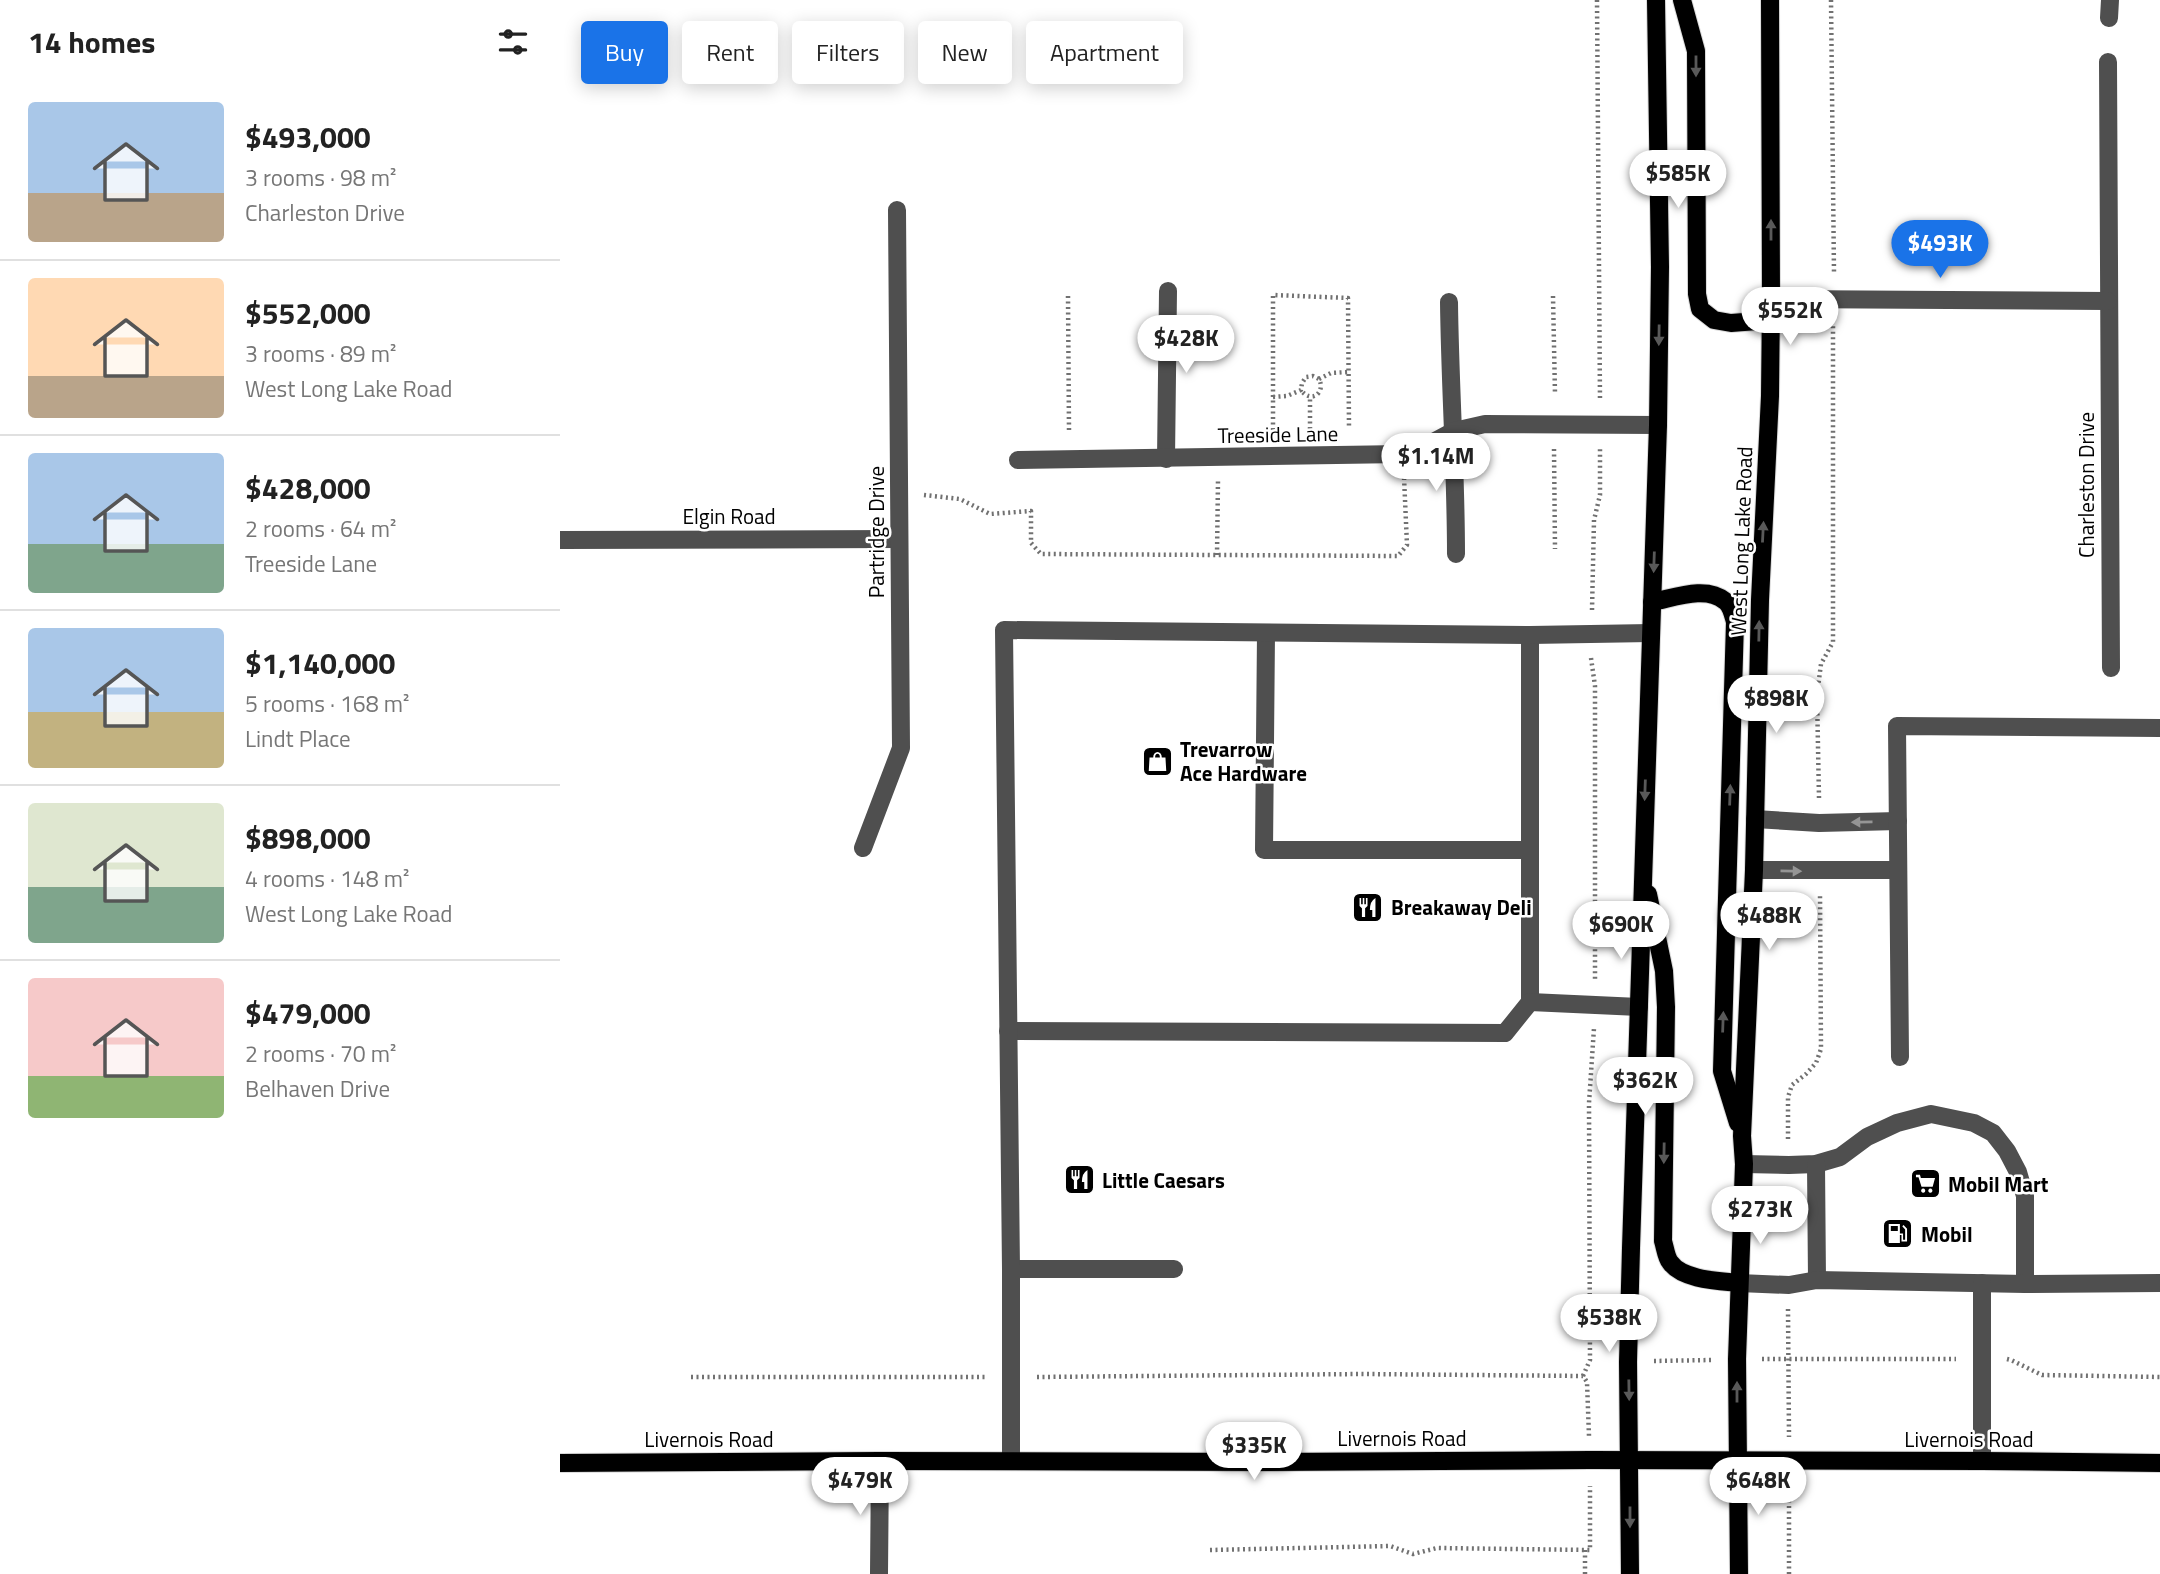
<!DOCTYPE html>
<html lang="en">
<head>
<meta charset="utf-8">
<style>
	:root { --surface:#fff; --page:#f2f2f2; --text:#222; --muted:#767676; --line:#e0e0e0; --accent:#1a73e8 }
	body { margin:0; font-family:"Titillium Web",sans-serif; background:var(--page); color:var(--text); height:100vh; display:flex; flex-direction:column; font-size:26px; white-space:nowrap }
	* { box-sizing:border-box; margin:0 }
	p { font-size:23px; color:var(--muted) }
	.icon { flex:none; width:38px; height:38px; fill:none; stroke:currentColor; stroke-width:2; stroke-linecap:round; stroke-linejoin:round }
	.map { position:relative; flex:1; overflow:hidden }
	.details { display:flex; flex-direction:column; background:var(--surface); width:560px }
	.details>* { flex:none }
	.banner { position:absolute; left:21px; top:21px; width:665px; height:63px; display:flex; gap:14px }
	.price { position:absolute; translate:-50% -60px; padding:0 16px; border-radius:24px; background:#fff; color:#222; font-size:23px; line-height:46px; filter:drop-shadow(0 2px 4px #0008) }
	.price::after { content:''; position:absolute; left:50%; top:42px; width:21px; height:16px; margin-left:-10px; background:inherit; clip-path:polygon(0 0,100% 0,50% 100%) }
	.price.on { background:var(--accent); color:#fff }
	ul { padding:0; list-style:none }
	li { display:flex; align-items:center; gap:21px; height:175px; padding:0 28px }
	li+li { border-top:2px solid var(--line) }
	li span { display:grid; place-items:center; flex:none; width:196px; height:140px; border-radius:7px; color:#555 }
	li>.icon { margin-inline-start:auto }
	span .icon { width:84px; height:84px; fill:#fffc; stroke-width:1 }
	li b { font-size:30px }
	h2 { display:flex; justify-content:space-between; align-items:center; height:84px; padding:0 28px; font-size:30px }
	.chip { padding:0 24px; border-radius:7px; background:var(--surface); box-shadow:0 4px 18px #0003; font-size:24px; line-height:63px }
	.chip.on { background:var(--accent); color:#fff }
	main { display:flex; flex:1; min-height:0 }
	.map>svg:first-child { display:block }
</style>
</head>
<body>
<main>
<section class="details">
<h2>14 homes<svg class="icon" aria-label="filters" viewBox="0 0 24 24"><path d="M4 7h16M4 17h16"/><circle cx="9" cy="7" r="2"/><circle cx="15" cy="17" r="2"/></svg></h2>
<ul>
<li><span style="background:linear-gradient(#a9c7e8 65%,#b9a48a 0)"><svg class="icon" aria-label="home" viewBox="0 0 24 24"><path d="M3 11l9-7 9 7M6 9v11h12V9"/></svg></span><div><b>$493,000</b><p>3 rooms · 98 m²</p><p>Charleston Drive</p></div></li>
<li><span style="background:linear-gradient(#ffd9b3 70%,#b9a48a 0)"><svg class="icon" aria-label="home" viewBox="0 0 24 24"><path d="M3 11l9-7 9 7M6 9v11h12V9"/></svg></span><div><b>$552,000</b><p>3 rooms · 89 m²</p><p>West Long Lake Road</p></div></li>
<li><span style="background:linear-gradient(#a9c7e8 65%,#7fa58c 0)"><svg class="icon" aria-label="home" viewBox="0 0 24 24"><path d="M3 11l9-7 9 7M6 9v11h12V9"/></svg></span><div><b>$428,000</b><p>2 rooms · 64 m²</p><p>Treeside Lane</p></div></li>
<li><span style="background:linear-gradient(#a9c7e8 60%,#c2b280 0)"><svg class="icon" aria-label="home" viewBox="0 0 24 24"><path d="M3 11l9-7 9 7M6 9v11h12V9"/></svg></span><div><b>$1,140,000</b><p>5 rooms · 168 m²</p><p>Lindt Place</p></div></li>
<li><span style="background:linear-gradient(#dfe7d0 60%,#7fa58c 0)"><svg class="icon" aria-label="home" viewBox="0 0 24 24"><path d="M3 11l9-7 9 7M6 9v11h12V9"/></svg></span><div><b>$898,000</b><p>4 rooms · 148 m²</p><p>West Long Lake Road</p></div></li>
<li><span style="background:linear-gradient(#f6c9c9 70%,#8fb573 0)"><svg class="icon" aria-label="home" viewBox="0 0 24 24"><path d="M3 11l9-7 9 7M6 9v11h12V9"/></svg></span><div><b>$479,000</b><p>2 rooms · 70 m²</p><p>Belhaven Drive</p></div></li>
</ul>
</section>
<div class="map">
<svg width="1600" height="1574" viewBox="0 0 1600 1574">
	<rect width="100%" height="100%" fill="#fff"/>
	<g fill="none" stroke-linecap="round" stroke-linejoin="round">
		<defs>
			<g id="major">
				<path d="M 1122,0 L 1136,51 L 1137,294 L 1140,309 L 1154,320 L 1171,323 L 1211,320"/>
				<path d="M 1092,602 C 1114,598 1146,585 1165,601 C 1171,605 1173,615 1175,622 L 1162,1071 L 1178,1123"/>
				<path d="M 1088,894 L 1104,971 L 1106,1007 L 1103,1241 C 1105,1247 1106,1257 1110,1262 C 1122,1280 1160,1281 1179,1283"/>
				<path d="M 0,1463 L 320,1461 L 710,1462 L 1030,1460 L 1422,1461 L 1600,1463"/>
				<path d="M 1070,1574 L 1068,1362 L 1071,1248 L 1098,425 L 1100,267 L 1096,0"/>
				<path d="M 1179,1574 L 1177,1359 L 1184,1164 L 1182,1136 L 1194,870 L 1200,600 L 1210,396 L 1211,299 L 1210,0"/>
			</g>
		</defs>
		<use href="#major" stroke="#dbdbdb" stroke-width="20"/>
		<g stroke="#717171" stroke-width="4.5" stroke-dasharray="2 3.5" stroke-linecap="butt">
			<path d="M 1037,0 L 1040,401"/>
			<path d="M 1271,0 L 1274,273"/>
			<path d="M 508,296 L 509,430"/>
			<path d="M 993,296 L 995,394"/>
			<path d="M 759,379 L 771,373 L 788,372"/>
			<path d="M 713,397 L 727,396 L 741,390 L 742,383 L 746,377 L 753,376 L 759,379 C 766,393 751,404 741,390"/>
			<path d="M 750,429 L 750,397"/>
			<path d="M 713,430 L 713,295 L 788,298 L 789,428"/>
			<path d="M 994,449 L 995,549"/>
			<path d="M 364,495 L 400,499 L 430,514 L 471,511 L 471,543 L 481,554 L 838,556 L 847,545 L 844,477"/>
			<path d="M 657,555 L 658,480"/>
			<path d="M 1032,610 L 1034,520 L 1040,495 L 1040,448"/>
			<path d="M 1031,658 L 1035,686 L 1035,981"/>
			<path d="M 1259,798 L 1257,695 L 1261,664 L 1273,642 L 1273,324"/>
			<path d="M 1228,1139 L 1228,1097 L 1232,1085 L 1246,1074 L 1256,1063 L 1261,1049 L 1260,894"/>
			<path d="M 1228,1309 L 1229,1437"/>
			<path d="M 1202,1359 L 1396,1359"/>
			<path d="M 1447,1359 L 1451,1360 L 1482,1375 L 1600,1377"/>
			<path d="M 1094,1361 L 1151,1360"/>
			<path d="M 1023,1376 L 1030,1360 L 1029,1103 L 1034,1028"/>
			<path d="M 131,1377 L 426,1377"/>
			<path d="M 477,1377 L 801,1374 L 1023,1376 L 1027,1382 L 1029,1436"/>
			<path d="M 650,1550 L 830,1546 L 853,1554 L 877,1548 L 1030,1550 L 1030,1486"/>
			<path d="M 1025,1550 L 1025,1574"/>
			<path d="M 1229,1574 L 1229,1484"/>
		</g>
		<g stroke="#4f4f4f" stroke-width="18">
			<path d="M 1549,18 L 1550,0"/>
			<path d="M 1548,62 L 1551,668"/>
			<path d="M 1211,299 L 1548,301"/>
			<path d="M 889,302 C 890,387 896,470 896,554"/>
			<path d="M 606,459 L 608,291"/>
			<path d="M 458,460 L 843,454 L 866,446 L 894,431 L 925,424 L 1098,425"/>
			<path d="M 0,540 L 338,539"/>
			<path d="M 706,633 L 704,850 L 970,850"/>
			<path d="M 1195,819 L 1259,823 L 1338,821"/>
			<path d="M 303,848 L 341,748 L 337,210"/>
			<path d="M 1194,870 L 1338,870"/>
			<path d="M 970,1002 L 970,635"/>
			<path d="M 448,1031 L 945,1033 L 970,1002 L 1079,1007"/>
			<path d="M 1340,1057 L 1337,726 L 1600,728"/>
			<path d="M 1184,1164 L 1229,1165 L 1256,1164 L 1280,1157 L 1307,1137 L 1337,1123 L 1371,1114 L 1414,1123 L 1433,1133 L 1447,1151 L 1458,1172 L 1465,1196 L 1465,1284"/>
			<path d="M 1256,1164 L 1257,1280"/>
			<path d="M 451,1269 L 614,1269"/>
			<path d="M 1179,1283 L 1229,1285 L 1257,1280 L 1465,1284 L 1600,1283"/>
			<path d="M 1422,1283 L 1422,1461"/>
			<path d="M 451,1461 L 451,1269 L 444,630 L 970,635 L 1091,633"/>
			<path d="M 319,1574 L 320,1461"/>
		</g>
		<use href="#major" stroke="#000" stroke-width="18"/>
	</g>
	<defs><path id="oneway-solid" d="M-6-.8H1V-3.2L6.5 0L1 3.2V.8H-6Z" transform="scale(1.75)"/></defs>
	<g fill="#595959">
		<use href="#oneway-solid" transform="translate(1136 66) rotate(90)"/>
		<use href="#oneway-solid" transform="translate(1211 230) rotate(-90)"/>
		<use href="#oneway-solid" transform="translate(1099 335) rotate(91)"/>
		<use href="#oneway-solid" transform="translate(1203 532) rotate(-87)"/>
		<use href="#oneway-solid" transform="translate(1094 562) rotate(92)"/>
		<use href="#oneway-solid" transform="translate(1199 631) rotate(-89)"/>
		<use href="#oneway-solid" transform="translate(1085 790) rotate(92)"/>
		<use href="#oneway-solid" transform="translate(1170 795) rotate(-88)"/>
		<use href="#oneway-solid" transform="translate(1163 1022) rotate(-88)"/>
		<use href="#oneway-solid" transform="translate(1104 1153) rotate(91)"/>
		<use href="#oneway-solid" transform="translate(1069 1390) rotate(89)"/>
		<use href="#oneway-solid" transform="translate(1177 1392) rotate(-90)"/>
		<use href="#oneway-solid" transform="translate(1070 1517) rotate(90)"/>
	</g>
	<g fill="#959595">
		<use href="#oneway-solid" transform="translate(1302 822) rotate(179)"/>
		<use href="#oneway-solid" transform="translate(1231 871) rotate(1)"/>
	</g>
	<defs>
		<symbol id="shop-square" viewBox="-11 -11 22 22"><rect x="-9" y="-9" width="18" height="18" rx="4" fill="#000" stroke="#fff"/><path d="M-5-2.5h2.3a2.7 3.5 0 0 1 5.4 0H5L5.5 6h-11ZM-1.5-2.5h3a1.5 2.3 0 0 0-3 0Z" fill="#fff"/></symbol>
		<symbol id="restaurant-square" viewBox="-11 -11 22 22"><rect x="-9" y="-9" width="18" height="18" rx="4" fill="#000" stroke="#fff"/><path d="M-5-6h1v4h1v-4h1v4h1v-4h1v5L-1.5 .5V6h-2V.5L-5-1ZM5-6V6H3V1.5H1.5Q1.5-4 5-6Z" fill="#fff"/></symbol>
		<symbol id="supermarket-square" viewBox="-11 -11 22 22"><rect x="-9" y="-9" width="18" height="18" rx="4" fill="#000" stroke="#fff"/><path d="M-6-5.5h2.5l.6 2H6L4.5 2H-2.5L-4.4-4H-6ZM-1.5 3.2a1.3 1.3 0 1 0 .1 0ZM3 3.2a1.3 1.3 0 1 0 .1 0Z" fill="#fff"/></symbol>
		<symbol id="fuel-square" viewBox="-11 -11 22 22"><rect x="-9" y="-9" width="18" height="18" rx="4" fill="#000" stroke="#fff"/><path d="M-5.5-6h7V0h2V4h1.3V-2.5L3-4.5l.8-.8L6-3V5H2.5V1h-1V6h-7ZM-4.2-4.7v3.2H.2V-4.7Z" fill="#fff"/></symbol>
	</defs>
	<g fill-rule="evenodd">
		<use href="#shop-square" x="580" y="744" width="35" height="35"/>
		<use href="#restaurant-square" x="790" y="890" width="35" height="35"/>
		<use href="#restaurant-square" x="502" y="1162" width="35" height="35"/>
		<use href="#supermarket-square" x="1348" y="1166" width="35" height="35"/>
		<use href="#fuel-square" x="1320" y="1216" width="35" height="35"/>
	</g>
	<g text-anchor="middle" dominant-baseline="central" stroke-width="5" stroke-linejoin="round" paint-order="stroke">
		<g font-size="21" fill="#000" stroke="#fff">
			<text transform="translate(718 434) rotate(-1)">Treeside Lane</text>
			<text transform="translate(1526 485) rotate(-90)">Charleston Drive</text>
			<text x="169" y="516">Elgin Road</text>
			<text transform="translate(316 532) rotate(-90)">Partridge Drive</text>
			<text transform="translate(1181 541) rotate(-88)">West Long Lake Road</text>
			<text x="842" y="1438">Livernois Road</text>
			<text x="149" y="1439">Livernois Road</text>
			<text x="1409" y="1439">Livernois Road</text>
		</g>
		<g font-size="21" font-weight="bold" fill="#000" stroke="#fff" text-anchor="start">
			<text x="620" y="749">Trevarrow<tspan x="620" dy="24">Ace Hardware</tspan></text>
			<text x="831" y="907">Breakaway Deli</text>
			<text x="542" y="1180">Little Caesars</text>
			<text x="1388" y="1184">Mobil Mart</text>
			<text x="1361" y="1234">Mobil</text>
		</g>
	</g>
</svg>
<b class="price" style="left:1118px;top:210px">$585K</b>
<b class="price on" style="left:1380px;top:280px">$493K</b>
<b class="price" style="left:1230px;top:347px">$552K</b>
<b class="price" style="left:626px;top:375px">$428K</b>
<b class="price" style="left:876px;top:493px">$1.14M</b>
<b class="price" style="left:1216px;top:735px">$898K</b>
<b class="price" style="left:1209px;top:952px">$488K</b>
<b class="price" style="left:1061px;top:961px">$690K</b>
<b class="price" style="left:1085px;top:1117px">$362K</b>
<b class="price" style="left:1200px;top:1246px">$273K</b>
<b class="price" style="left:1049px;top:1354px">$538K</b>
<b class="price" style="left:694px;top:1482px">$335K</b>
<b class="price" style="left:300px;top:1517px">$479K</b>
<b class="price" style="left:1198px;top:1517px">$648K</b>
<div class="banner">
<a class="chip on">Buy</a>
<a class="chip">Rent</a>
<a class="chip">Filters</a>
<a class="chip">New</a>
<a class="chip">Apartment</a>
</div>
</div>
</main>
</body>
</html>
